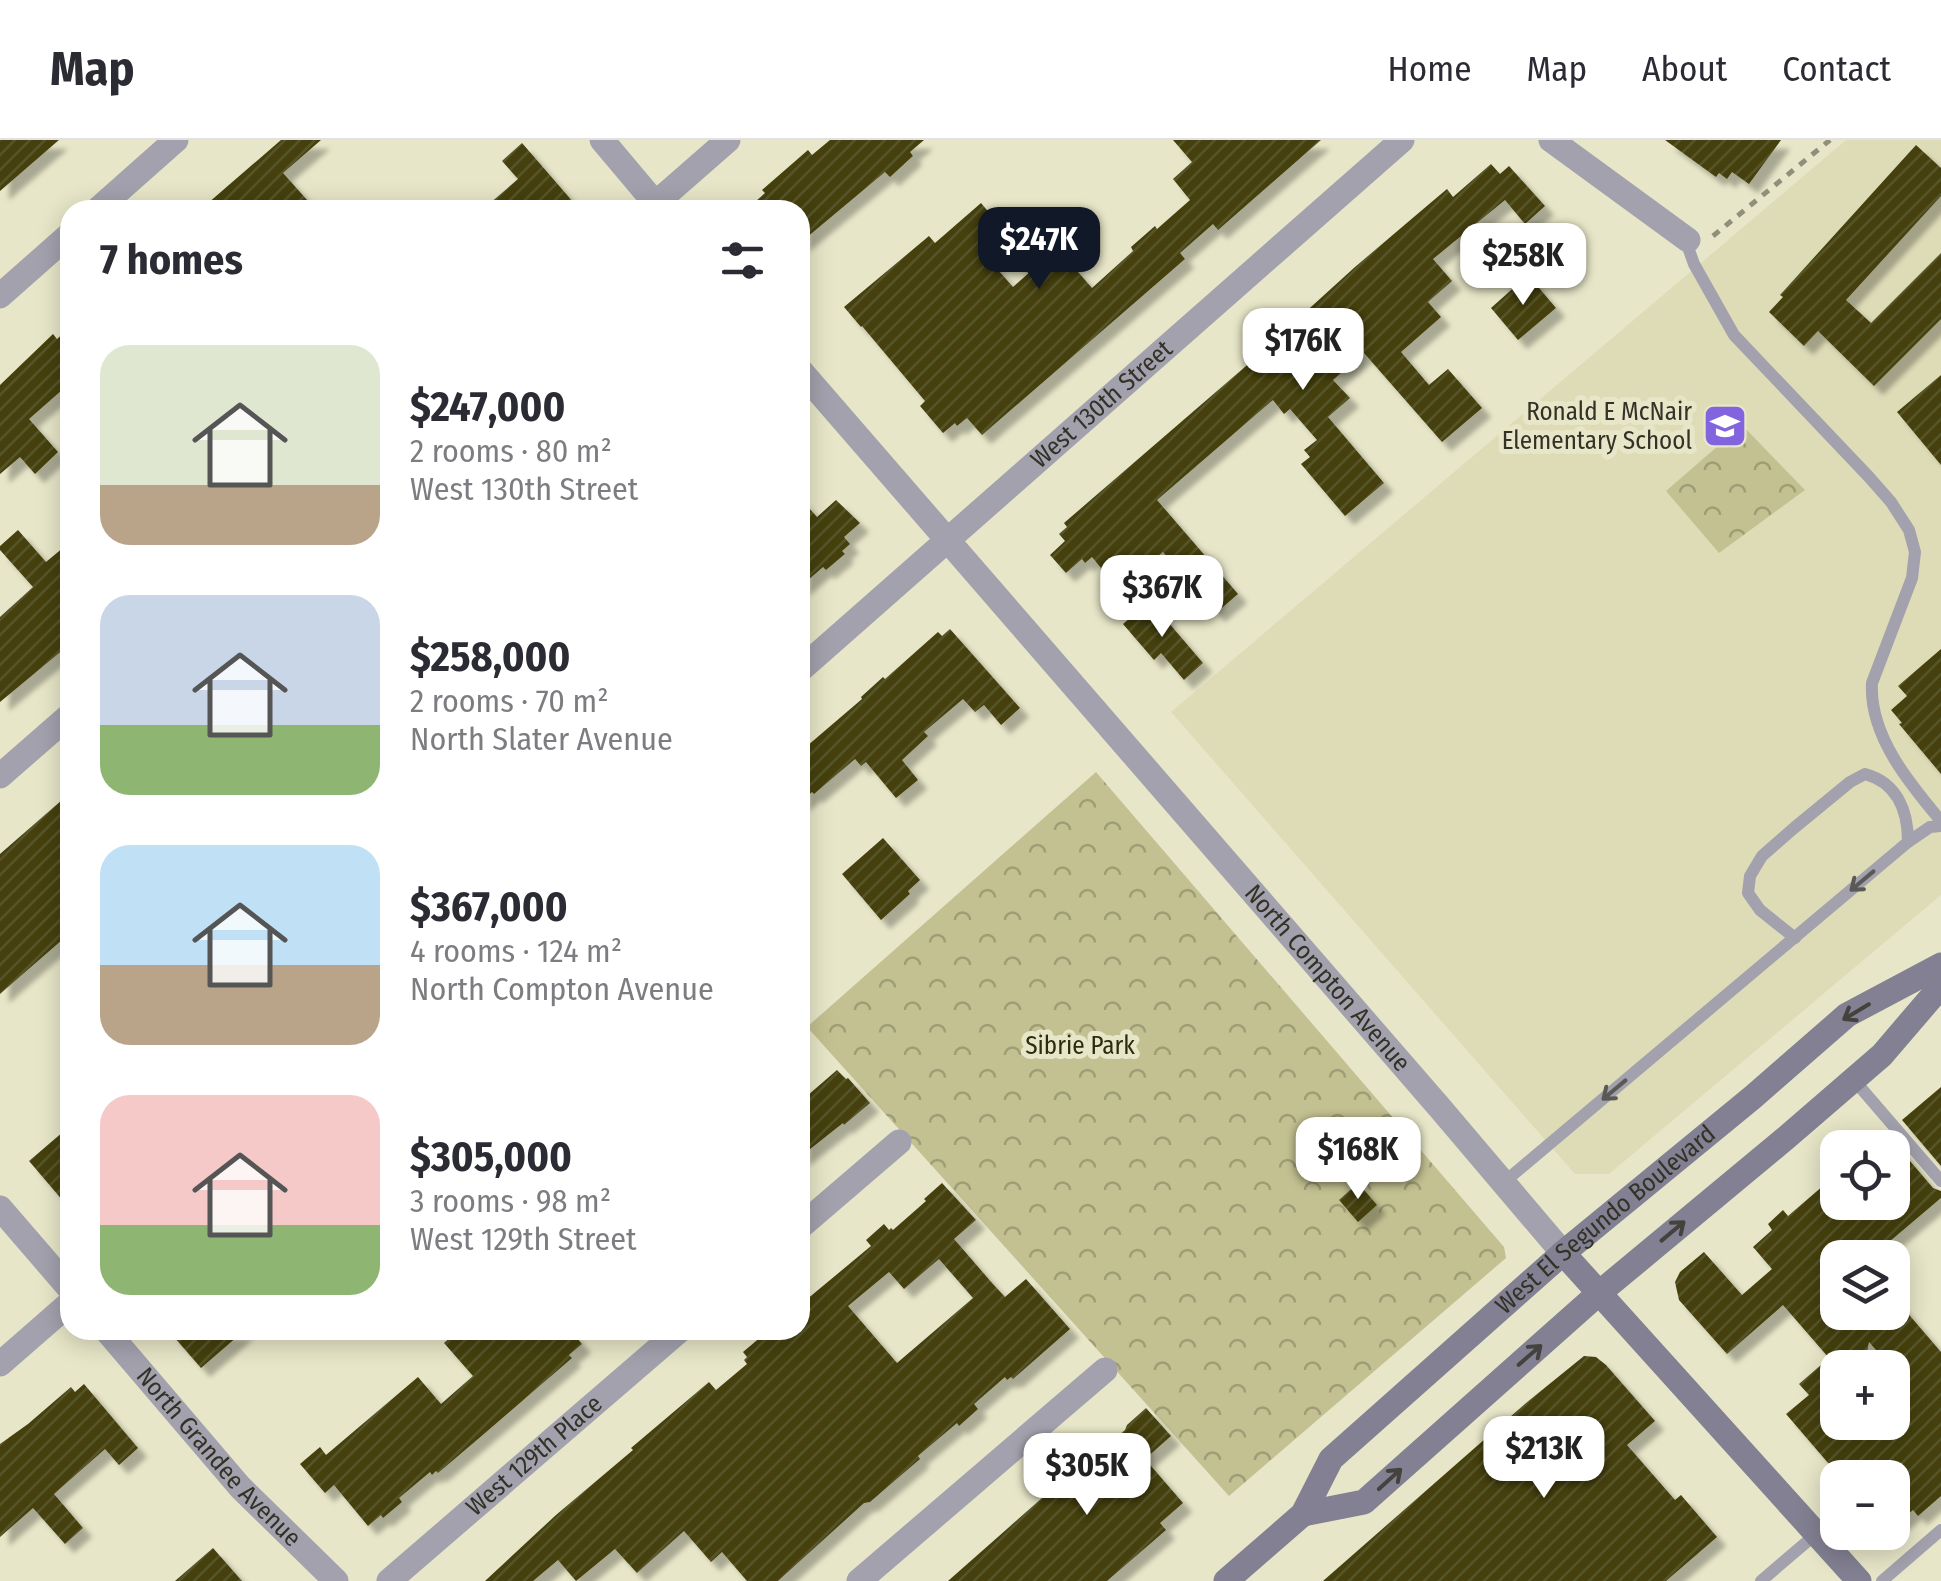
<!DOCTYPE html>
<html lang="en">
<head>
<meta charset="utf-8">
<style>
	:root { --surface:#fff; --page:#f2f2f3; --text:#2b2b33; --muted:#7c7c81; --line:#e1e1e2; --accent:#111827 }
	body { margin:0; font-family:"Fira Sans Condensed",sans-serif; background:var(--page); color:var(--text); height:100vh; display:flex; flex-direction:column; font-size:38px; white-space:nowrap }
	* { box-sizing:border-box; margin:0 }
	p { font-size:32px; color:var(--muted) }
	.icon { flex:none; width:55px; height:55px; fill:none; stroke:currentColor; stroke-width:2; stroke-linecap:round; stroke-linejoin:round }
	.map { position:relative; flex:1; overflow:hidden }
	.side { position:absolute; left:60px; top:60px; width:750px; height:1140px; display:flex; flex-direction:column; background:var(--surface); border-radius:30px; box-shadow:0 5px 25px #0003 }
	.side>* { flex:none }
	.controls { position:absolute; left:1820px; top:990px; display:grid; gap:20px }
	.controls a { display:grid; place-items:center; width:90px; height:90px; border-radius:20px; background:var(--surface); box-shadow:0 5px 25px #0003; font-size:50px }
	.price { position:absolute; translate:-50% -85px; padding:0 22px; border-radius:20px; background:#fff; color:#222; font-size:32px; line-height:65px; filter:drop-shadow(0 2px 5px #0008) }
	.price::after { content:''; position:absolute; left:50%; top:60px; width:30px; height:22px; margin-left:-15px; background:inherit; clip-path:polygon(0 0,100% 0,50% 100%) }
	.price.on { background:var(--accent); color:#fff }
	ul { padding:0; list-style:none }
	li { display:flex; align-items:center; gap:30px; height:250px; padding:0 40px }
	li span { display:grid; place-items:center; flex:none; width:280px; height:200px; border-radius:30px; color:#555 }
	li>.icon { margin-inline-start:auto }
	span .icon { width:120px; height:120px; fill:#fffc; stroke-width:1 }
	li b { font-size:42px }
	h2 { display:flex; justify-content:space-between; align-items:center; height:120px; padding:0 40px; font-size:42px }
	header { display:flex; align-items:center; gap:60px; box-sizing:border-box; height:140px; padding:0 50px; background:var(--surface); border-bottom:2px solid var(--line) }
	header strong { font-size:48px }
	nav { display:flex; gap:55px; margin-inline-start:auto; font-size:35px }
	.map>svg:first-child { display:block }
</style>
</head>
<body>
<header>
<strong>Map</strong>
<nav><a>Home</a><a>Map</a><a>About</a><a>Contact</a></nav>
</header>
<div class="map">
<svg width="1941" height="1441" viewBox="0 0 1941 1441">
	<defs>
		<pattern id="park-crowns" width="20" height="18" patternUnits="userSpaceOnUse" patternTransform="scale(2.5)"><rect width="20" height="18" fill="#c3c191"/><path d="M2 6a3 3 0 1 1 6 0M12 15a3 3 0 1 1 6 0" fill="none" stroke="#9f9d76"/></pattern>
		<pattern id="building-hatch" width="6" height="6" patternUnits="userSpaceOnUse" patternTransform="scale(2.5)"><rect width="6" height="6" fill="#444010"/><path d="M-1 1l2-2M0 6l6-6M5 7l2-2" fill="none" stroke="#57542a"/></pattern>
		<filter id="shadow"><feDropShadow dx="9" dy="9" stdDeviation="2.5" flood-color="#0004"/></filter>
	</defs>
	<rect width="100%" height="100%" fill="#e7e6c8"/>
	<path fill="#dedcb7" d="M 1846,0 L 1941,0 L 1941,755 L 1609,1034 L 1575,1034 L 1171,572 Z"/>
	<g fill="url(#park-crowns)">
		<path d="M 1742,285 L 1805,350 L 1719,413 L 1666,351 Z"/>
		<path d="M 1096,632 L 1504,1107 L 1506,1118 L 1229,1356 L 807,887 Z"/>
	</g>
	<g fill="url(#building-hatch)" fill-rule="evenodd" filter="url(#shadow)">
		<path d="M 0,0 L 59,0 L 0,51 Z"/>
		<path d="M 281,0 L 321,0 L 283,33 L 316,70 L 200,70 Z"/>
		<path d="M 830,0 L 924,0 L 910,12 L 913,16 L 890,37 L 885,32 L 800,103 L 800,70 L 746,70 L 765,53 L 762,50 L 808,10 L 812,15 Z"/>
		<path d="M 1173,0 L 1321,0 L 1218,90 L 1213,84 L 1180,113 L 1185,119 L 982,295 L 967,278 L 957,286 L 955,283 L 943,293 L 920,266 L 925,261 L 862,186 L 861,187 L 844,167 L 929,96 L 935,103 L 981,63 L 1001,87 L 983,103 L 988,108 L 983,113 L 1013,147 L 1057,108 L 1092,148 L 1133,111 L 1131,107 L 1155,86 L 1157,89 L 1190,60 L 1173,39 L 1192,22 Z"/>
		<path d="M 1665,0 L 1781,0 L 1749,44 L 1732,32 L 1727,39 L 1719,33 L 1716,37 Z"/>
		<path d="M 522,3 L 580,70 L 482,70 L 518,39 L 502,21 Z"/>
		<path d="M 1916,5 L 1941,28 L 1941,56 L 1846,160 L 1871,183 L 1941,113 L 1941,179 L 1874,246 L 1818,191 L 1804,206 L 1769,172 L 1783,157 L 1780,155 Z"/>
		<path d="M 1491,24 L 1500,34 L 1509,26 L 1545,66 L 1525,84 L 1505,60 L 1433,119 L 1452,141 L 1428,162 L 1441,177 L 1401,212 L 1429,245 L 1448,229 L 1482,268 L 1442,302 L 1364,213 L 1333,240 L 1350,258 L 1328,277 L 1384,343 L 1345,376 L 1301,324 L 1310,317 L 1304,310 L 1317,300 L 1290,269 L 1284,274 L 1273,260 L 1157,360 L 1238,454 L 1216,473 L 1163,412 L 1119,450 L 1092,417 L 1085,423 L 1082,419 L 1066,433 L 1050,415 L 1065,401 L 1059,394 L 1067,387 L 1064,383 L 1246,226 L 1355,127 L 1428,65 L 1447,49 L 1453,57 Z"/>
		<path d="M 1528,135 L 1556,168 L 1518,200 L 1491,168 Z"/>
		<path d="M 70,187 L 70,243 L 29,279 L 58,312 L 35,334 L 20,317 L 0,334 L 0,245 L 53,194 L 57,199 Z"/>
		<path d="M 1941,235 L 1941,325 L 1897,272 Z"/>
		<path d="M 800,358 L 817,377 L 836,360 L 860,383 L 844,397 L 850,404 L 842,411 L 845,414 L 826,430 L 823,427 L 800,447 Z"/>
		<path d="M 18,390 L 46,422 L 70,402 L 70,504 L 0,562 L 0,477 L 33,447 L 0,410 L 0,406 Z"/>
		<path d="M 1150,461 L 1203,523 L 1184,540 L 1161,513 L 1154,520 L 1123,484 Z"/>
		<path d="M 950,489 L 1020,568 L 1001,585 L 984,565 L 975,572 L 963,559 L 924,592 L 928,596 L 902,620 L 918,640 L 896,658 L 866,622 L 861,626 L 855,619 L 814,654 L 812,652 L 800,663 L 800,612 L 862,559 L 861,557 L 883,537 L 885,539 L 938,492 L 942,496 Z"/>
		<path d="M 1941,509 L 1941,634 L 1899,584 L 1902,583 L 1891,570 L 1907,556 L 1898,546 Z"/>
		<path d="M 70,653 L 70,793 L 0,854 L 0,714 Z"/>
		<path d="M 883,698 L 920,740 L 908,751 L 910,754 L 881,780 L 842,734 Z"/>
		<path d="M 837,930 L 846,939 L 848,938 L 870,963 L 844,985 L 843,983 L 800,1017 L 800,962 Z"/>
		<path d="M 1941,947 L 1941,1026 L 1902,980 Z"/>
		<path d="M 70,986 L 70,1069 L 29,1021 Z"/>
		<path d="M 1887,994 L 1933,1048 L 1941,1051 L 1941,1058 L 1870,1118 L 1838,1118 L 1838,1172 L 1892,1172 L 1892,1155 L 1941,1212 L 1941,1356 L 1918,1376 L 1913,1370 L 1892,1388 L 1892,1338 L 1841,1338 L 1786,1274 L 1809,1255 L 1799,1244 L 1829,1218 L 1783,1165 L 1727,1214 L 1679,1160 L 1675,1142 L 1680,1132 L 1704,1112 L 1742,1155 L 1772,1129 L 1753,1107 L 1772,1090 L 1768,1084 L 1783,1070 L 1788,1076 L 1838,1033 L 1838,1062 L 1892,1062 L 1892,1008 L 1871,1008 ZM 1869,1202 L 1910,1249 L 1894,1262 L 1910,1282 L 1838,1282 L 1838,1227 L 1864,1228 Z"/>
		<path d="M 942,1043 L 976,1080 L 954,1099 L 992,1143 L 1005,1157 L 1026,1139 L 1070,1189 L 1013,1239 L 1011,1237 L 1007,1240 L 1005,1237 L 974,1264 L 978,1269 L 959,1286 L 957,1283 L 918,1316 L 920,1319 L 870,1362 L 864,1363 L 778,1441 L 747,1441 L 722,1412 L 711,1422 L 684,1391 L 637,1433 L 615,1409 L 576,1441 L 558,1420 L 533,1441 L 485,1441 L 556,1375 L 633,1310 L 631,1308 L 709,1242 L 716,1250 L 747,1224 L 744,1220 L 747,1217 L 743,1212 L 769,1190 L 800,1190 L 800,1165 L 871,1106 L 866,1100 L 884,1084 L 889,1090 L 891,1088 L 893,1090 L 926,1061 L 924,1059 ZM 939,1119 L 973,1158 L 897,1223 L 848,1166 L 889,1132 L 904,1149 Z"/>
		<path d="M 1358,1043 L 1377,1065 L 1358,1082 L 1339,1060 Z"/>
		<path d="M 168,1190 L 245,1190 L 201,1228 Z"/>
		<path d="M 459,1190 L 570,1190 L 582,1204 L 569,1215 L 572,1218 L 478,1299 L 438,1333 L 436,1331 L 432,1335 L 430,1332 L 399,1358 L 402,1362 L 383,1378 L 381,1375 L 368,1386 L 334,1345 L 325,1353 L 300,1324 L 320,1307 L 326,1315 L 418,1237 L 441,1264 L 473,1236 L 444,1203 Z"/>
		<path d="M 1584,1216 L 1596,1217 L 1606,1225 L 1655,1281 L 1627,1305 L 1675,1360 L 1681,1355 L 1717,1397 L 1666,1441 L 1323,1441 L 1526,1263 Z"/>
		<path d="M 84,1244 L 138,1308 L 119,1325 L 105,1309 L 54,1354 L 83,1388 L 65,1404 L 33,1368 L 0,1397 L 0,1304 L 28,1284 L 71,1247 L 75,1252 Z"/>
		<path d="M 1146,1268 L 1171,1296 L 1145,1319 L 1183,1363 L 1160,1383 L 1166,1390 L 1136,1416 L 1107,1441 L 948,1441 L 1085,1320 L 1087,1323 L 1125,1290 L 1127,1285 Z"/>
		<path d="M 213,1408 L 242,1441 L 175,1441 Z"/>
	</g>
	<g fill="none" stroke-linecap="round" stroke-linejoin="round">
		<path stroke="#908f7a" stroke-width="5" stroke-dasharray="8 8" stroke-linecap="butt" d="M 1713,96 L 1830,0"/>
		<g stroke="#a2a1ad" stroke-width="12">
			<path d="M 1688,100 L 1689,110 L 1694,124 L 1734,195 L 1869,337 L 1891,362 L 1909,390 L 1915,412 L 1912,438 L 1872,543 C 1869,595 1909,643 1941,681"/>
			<path d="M 1795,798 L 1760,770 L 1748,753 L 1750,736 L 1762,716 L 1794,688 L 1850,642 L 1865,634 C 1898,643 1908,672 1908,702"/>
			<path d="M 1854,940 L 1941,1041"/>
			<path d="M 1503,1043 L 1908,702 L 1930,687 L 1941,686"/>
			<path d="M 1761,1441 L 1816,1394"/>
			<path d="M 1882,1441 L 1941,1390"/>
		</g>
		<g stroke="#a2a1ad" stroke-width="25">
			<path d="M 1551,0 L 1688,100"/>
			<path d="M 97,70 L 176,0"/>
			<path d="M 648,70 L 728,0"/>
			<path d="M 0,156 L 70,94"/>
			<path id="s1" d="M 800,530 L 1402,0"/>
			<path d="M 0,636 L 70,575"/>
			<path d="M 0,1068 L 70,1149"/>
			<path d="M 800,1087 L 899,1002"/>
			<path id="s2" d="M 106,1190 L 240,1347 L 336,1441"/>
			<path d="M 0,1224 L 70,1163"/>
			<path id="s3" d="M 389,1441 L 680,1190"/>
			<path d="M 859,1441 L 1105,1230"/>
		</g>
		<g stroke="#a2a1ad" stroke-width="25">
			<path d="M 602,0 L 661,70"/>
			<path id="s4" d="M 800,230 L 1440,968 L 1563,1113"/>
		</g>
		<g stroke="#828092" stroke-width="25">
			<path d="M 1563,1113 L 1859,1441"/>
			<path d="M 1303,1374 L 1364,1362 L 1598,1154 L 1787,997 L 1882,915 L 1941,846"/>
			<path id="s5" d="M 1226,1441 L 1303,1374 L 1331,1319 L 1563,1113 L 1753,957 L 1847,875 L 1941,825"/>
		</g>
	</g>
	<defs><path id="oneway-shaft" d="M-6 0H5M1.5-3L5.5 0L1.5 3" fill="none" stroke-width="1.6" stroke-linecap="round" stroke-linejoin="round" transform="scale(2.5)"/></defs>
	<g stroke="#5a5956">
		<use href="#oneway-shaft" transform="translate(1862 741) rotate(140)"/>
		<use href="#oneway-shaft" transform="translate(1614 950) rotate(140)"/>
	</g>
	<g stroke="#43423c">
		<use href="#oneway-shaft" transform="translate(1856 872) rotate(149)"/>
		<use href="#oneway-shaft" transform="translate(1673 1091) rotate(-40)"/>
		<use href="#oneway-shaft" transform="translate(1530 1215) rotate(-41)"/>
		<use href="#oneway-shaft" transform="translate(1390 1339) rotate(-42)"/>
	</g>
	<defs>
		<symbol id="school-square" viewBox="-11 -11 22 22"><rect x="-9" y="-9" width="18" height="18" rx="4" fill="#8364df" stroke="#e7e6c8"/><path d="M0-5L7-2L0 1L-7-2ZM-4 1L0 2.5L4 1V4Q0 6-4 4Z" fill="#fff"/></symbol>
	</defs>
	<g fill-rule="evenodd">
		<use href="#school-square" x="1700" y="261" width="50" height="50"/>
	</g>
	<g text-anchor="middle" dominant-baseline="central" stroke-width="10" stroke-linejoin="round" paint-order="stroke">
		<g font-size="25" fill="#333227" stroke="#e7e6c8">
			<text stroke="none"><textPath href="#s1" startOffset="402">West 130th Street</textPath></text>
			<text stroke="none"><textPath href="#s4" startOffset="805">North Compton Avenue</textPath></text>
			<text stroke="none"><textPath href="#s5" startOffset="528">West El Segundo Boulevard</textPath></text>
			<text stroke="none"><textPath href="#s3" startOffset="192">West 129th Place</textPath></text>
			<text stroke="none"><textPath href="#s2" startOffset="170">North Grandee Avenue</textPath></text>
		</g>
		<g font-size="25" fill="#333227" stroke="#e7e6c8" text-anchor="end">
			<text x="1692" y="272">Ronald E McNair<tspan x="1692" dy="29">Elementary School</tspan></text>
		</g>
		<g font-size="25" fill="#2d2b0e" stroke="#e7e6c8">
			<text x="1080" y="906">Sibrie Park</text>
		</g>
	</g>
</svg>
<div class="controls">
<a><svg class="icon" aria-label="locate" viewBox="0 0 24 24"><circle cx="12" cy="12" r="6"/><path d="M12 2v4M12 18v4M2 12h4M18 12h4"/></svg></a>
<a><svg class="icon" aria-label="layers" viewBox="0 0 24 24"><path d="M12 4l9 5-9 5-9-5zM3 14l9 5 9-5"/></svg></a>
<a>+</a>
<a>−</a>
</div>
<b class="price on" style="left:1039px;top:152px">$247K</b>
<b class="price" style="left:1523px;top:168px">$258K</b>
<b class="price" style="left:1303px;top:253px">$176K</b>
<b class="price" style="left:1162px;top:500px">$367K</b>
<b class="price" style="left:1358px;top:1062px">$168K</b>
<b class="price" style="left:1544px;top:1361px">$213K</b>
<b class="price" style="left:1087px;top:1378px">$305K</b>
<section class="side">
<h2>7 homes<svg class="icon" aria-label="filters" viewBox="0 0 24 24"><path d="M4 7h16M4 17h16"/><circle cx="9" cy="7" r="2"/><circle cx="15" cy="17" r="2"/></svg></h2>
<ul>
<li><span style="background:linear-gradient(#dfe7d0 70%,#b9a48a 0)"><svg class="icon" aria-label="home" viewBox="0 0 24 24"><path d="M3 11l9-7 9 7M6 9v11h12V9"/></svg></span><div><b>$247,000</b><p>2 rooms · 80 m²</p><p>West 130th Street</p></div></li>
<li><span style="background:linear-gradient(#c9d6e8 65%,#8fb573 0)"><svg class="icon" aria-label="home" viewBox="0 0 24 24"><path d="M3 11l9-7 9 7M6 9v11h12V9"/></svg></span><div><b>$258,000</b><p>2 rooms · 70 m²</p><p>North Slater Avenue</p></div></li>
<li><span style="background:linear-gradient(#bfe0f5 60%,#b9a48a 0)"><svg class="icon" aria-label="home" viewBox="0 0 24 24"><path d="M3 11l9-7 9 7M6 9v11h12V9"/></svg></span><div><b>$367,000</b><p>4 rooms · 124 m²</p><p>North Compton Avenue</p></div></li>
<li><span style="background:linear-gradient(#f6c9c9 65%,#8fb573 0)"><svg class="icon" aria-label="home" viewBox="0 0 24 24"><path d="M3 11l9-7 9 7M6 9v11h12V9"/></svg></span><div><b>$305,000</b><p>3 rooms · 98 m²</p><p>West 129th Street</p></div></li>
</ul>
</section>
</div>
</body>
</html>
